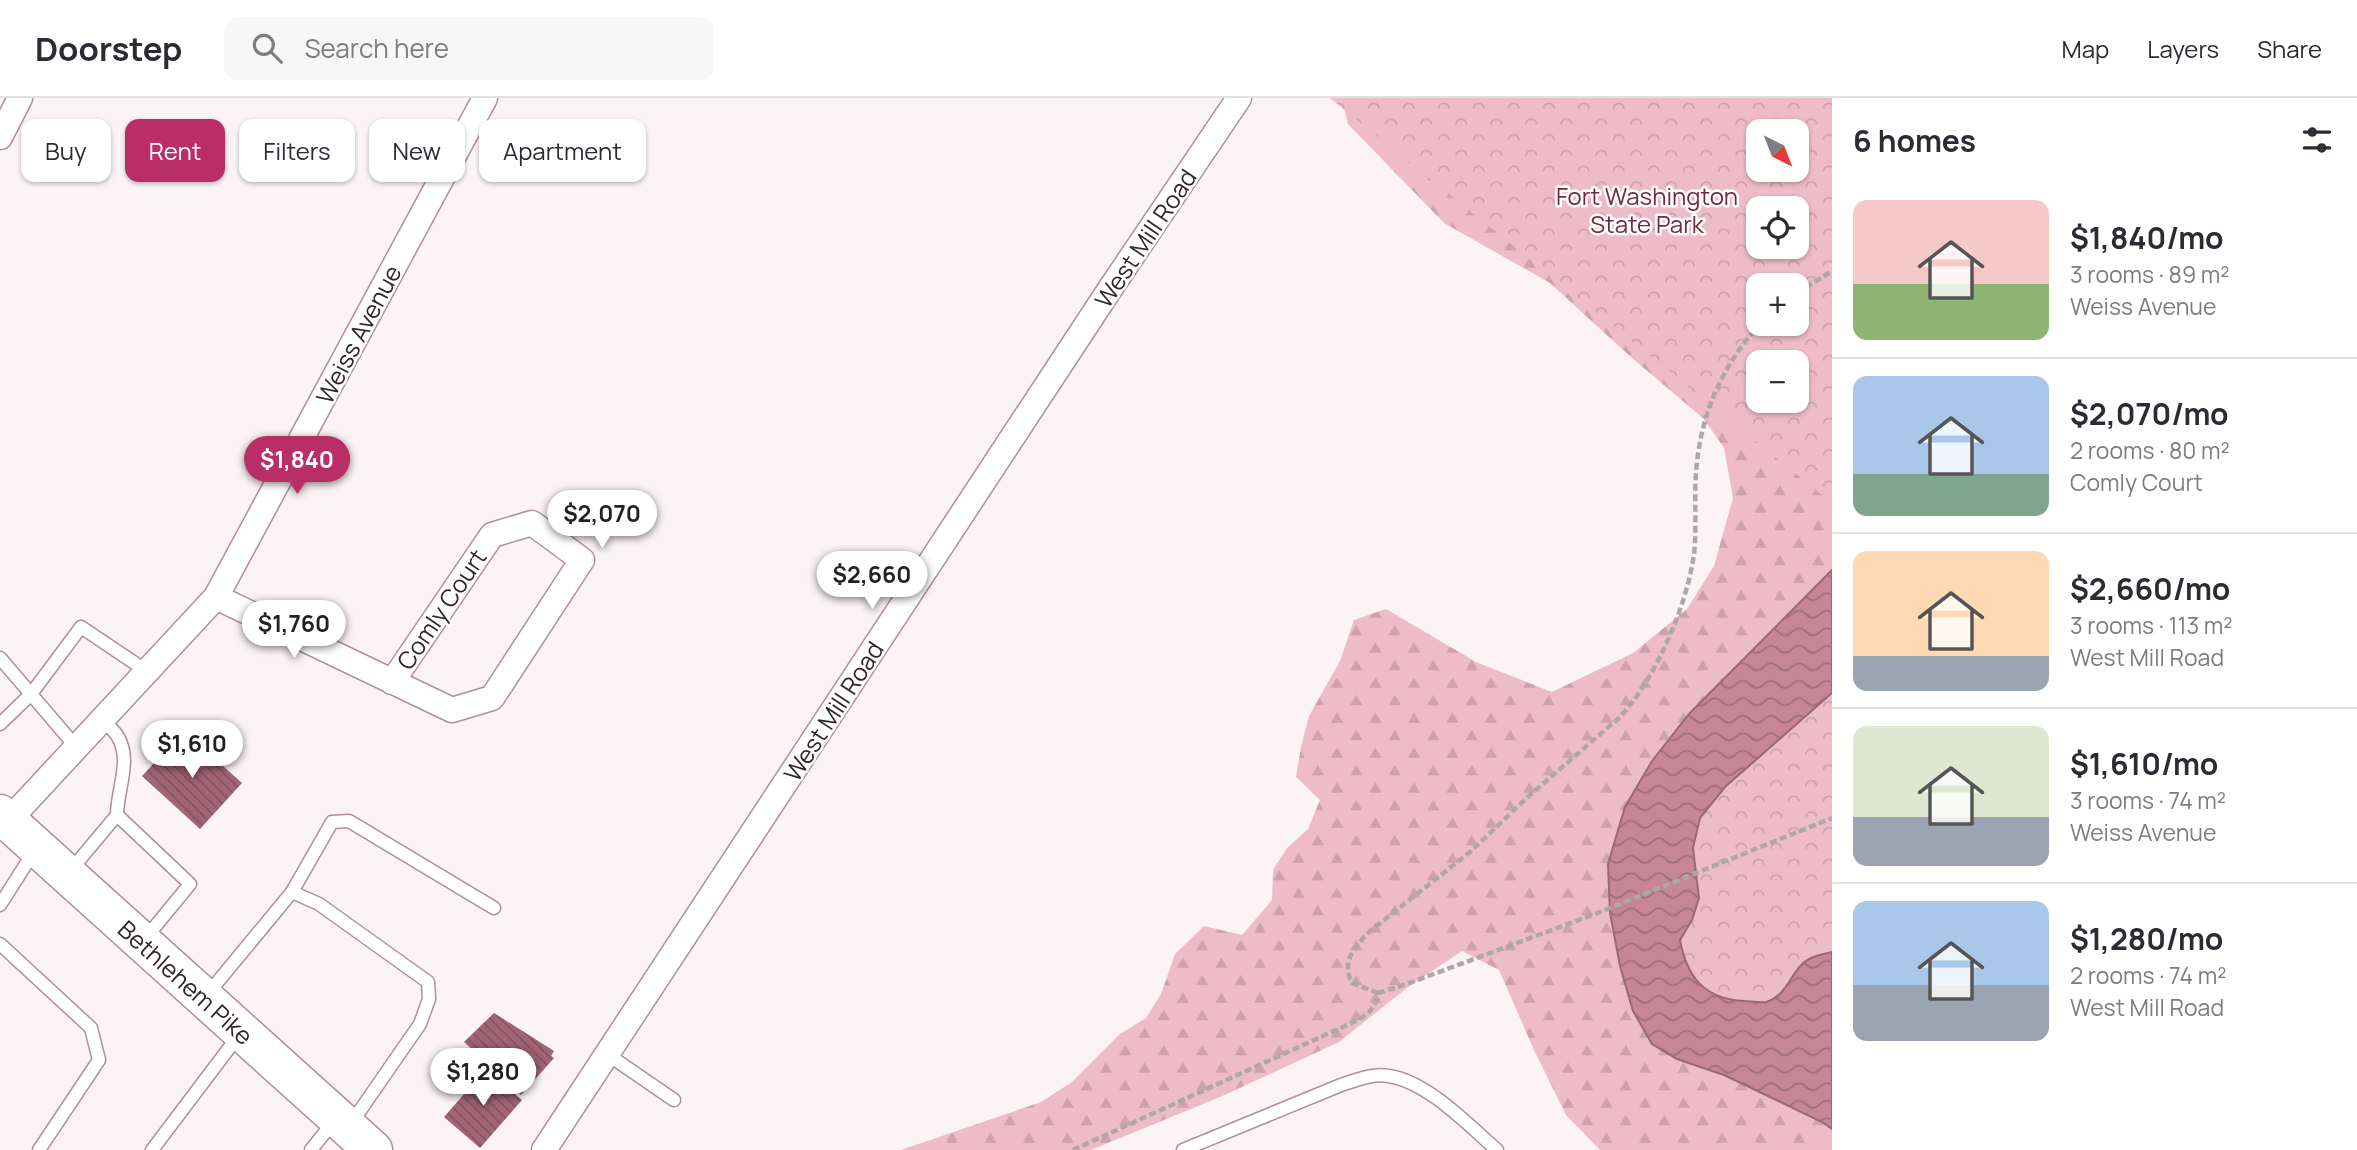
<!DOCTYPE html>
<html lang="en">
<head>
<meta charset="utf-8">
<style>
	:root { --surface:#fff; --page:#f7f7f7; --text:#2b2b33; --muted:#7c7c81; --line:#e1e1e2; --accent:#ba2e67 }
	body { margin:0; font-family:Manrope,sans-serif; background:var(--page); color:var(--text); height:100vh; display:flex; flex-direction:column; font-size:26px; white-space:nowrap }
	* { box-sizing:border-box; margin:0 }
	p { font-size:23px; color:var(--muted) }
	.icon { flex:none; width:38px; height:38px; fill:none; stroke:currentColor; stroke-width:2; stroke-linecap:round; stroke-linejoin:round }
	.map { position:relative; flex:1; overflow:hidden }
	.panel { display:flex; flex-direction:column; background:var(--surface); width:525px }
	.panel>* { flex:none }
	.guide { position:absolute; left:21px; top:21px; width:665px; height:63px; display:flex; gap:14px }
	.needle { width:46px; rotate:138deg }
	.buttons { position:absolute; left:1746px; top:21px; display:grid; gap:14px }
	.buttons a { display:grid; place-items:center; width:63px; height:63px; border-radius:14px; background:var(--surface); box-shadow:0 2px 5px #0004; font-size:35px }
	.price { position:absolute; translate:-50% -60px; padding:0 16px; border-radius:24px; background:#fff; color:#222; font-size:23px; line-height:46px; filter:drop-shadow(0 2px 4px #0008) }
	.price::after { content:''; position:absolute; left:50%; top:42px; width:21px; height:16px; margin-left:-10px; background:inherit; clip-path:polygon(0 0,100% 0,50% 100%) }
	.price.selected { background:var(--accent); color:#fff }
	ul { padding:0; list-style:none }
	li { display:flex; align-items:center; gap:21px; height:175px; padding:0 21px }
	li+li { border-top:2px solid var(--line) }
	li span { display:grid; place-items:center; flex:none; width:196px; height:140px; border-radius:14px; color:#555 }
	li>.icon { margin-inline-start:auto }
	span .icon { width:84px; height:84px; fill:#fffc; stroke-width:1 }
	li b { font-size:30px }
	h2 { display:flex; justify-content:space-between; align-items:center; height:84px; padding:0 21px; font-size:30px }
	.tag { padding:0 24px; border-radius:14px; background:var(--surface); box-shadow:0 2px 5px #0004; font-size:24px; line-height:63px }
	.tag.selected { background:var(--accent); color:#fff }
	header { display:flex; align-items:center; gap:42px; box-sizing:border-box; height:98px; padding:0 35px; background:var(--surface); border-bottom:2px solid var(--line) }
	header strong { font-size:33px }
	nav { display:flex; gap:38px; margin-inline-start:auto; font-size:24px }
	.search { width:490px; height:63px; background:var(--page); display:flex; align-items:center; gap:18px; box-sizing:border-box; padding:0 24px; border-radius:14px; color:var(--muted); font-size:26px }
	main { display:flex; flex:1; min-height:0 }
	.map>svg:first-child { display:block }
</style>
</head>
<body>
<header>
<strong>Doorstep</strong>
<div class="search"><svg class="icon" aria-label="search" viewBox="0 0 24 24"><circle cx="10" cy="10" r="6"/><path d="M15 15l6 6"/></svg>Search here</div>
<nav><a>Map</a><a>Layers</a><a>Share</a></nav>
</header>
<main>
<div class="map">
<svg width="1832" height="1052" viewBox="0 0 1832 1052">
	<defs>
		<pattern id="forest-firs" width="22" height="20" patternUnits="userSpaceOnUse" patternTransform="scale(1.75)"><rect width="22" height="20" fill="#eebbc9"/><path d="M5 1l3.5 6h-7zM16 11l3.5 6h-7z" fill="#cda1ad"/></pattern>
		<pattern id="park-crowns" width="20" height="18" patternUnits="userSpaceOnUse" patternTransform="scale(1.75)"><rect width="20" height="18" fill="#eebbc9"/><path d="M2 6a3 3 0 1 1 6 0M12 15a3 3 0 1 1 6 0" fill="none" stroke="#cda1ad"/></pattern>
		<pattern id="water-waves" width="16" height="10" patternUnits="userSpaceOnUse" patternTransform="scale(1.75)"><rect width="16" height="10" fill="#c68598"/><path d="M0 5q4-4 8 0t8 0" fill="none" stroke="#a16d7c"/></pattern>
		<pattern id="building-back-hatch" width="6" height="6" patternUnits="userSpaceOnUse" patternTransform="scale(1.75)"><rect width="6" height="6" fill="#a16476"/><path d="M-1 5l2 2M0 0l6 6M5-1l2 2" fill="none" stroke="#845261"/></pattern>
	</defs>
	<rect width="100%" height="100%" fill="#fbf3f5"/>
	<path fill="url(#forest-firs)" fill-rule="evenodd" d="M 1832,0 L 1832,472 L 1689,616 L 1652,663 L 1625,709 L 1608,766 L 1610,815 L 1677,961 L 1724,977 L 1822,1024 L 1832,1031 L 1832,1052 L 1600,1052 L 1566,1017 L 1534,952 L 1499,872 L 1462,853 L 1408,889 L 1339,944 L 1220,999 L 1091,1052 L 901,1052 L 1041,1004 L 1072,984 L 1120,936 L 1146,920 L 1161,896 L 1175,856 L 1204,828 L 1242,837 L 1272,802 L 1273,772 L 1287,750 L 1308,731 L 1320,702 L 1296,679 L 1301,649 L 1309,618 L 1340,563 L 1354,522 L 1386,511 L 1476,564 L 1552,594 L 1633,555 L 1687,511 L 1714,468 L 1733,400 L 1724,350 L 1704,321 L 1632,260 L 1550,185 L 1444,125 L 1348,26 L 1342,1 ZM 1759,33 L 1797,33 L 1797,72 L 1759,72 ZM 1759,110 L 1797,110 L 1797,149 L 1759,149 ZM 1759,187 L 1797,187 L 1797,226 L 1759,226 ZM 1759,264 L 1797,264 L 1797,303 L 1759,303 Z"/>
	<g fill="url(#park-crowns)" fill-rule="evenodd">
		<path d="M 1330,0 L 1832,0 L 1832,405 ZM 1759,33 L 1797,33 L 1797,72 L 1759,72 ZM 1759,110 L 1797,110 L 1797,149 L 1759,149 ZM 1759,187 L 1797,187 L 1797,226 L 1759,226 ZM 1759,264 L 1797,264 L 1797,303 L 1759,303 Z"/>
		<path d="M 1832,530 L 1832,1031 L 1726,967 L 1675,905 L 1638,749 Z"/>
	</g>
	<path fill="url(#water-waves)" stroke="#9a6876" stroke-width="2" d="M 1832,472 L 1832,595 L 1725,689 L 1700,720 L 1693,750 L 1699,800 L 1692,822 L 1680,842 C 1687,879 1704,901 1744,903 C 1750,903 1760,905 1766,904 C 1790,897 1791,869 1811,860 C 1817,857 1825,856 1832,854 L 1832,1031 L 1822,1024 L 1724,977 L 1677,961 L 1652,946 L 1633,913 L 1620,868 L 1610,815 L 1608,766 L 1625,709 L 1652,663 L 1689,616 Z"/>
	<g fill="url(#building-back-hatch)">
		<path d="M 184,633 L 242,685 L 200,731 L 142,678 Z"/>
		<path d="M 494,915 L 554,953 L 551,958 L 554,960 L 521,997 L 464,944 Z"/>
		<path d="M 486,971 L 522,1002 L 480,1050 L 444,1019 Z"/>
	</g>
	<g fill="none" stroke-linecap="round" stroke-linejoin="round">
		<defs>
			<g id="lane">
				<path d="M 0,560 L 77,650"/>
				<path d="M 103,622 C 107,627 115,633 118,639 C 132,662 117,692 117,717 L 190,786 L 144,842"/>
				<path d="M 0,626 L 31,596 L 81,529 L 148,574"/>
				<path d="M 70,773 L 117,717"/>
				<path d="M 292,794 L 332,724 L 349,723 L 494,810"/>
				<path d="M 0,807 L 35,752"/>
				<path d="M 0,846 L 91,930 L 99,962 L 39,1052"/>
				<path d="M 206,898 L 292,794 L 319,806 L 428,884 L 429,901 L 420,926 L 350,1027"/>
				<path d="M 607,956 L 674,1002"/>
				<path d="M 152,1052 L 239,937"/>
				<path d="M 311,1052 L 334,1023"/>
				<path d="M 1183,1052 L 1341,987 C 1356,982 1373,975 1389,978 C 1428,984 1468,1027 1497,1052"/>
			</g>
			<g id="street">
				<path d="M 0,39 L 20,0"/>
				<path d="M 216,499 L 452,612 L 492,600 L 582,462 L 532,425 L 492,437 L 392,584"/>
				<path d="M 8,723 L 216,499 L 485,0"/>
				<path d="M 544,1052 L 1110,191 L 1239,0"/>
			</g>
			<path id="primary" d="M 0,716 L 373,1052"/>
		</defs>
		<use href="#lane" stroke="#b28e98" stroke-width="15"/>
		<use href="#street" stroke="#b28e98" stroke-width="27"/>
		<use href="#primary" stroke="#b28e98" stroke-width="41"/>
		<g stroke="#b0a6a8" stroke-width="4.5" stroke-dasharray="7 3.5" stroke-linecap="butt">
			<path d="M 1797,195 L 1832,173"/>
			<path d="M 1378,895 L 1352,885 C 1341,863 1354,850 1369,834 L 1470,754 L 1530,697 L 1619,620 C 1655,582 1687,508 1694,456 C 1697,429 1694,402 1696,375 C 1700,318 1721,269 1760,226"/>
			<path d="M 1378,895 L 1404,887 L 1595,816 L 1832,720"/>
			<path d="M 1073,1052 L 1358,922 C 1370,914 1376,909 1378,895"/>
		</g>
		<use href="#lane" stroke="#fff" stroke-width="12"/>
		<use href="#street" stroke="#fff" stroke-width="24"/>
		<use href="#primary" stroke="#fff" stroke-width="38"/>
	</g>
	<g text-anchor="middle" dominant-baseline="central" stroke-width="5" stroke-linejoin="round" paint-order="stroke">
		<g font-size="24" fill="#742743" stroke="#fff">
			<text x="1647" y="97">Fort Washington<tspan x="1647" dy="28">State Park</tspan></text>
		</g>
		<g font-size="24" fill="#322428" stroke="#fff">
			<text transform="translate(1145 140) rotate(-56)">West Mill Road</text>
			<text transform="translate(358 236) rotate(-62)">Weiss Avenue</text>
			<text transform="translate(441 511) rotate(-56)">Comly Court</text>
			<text transform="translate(833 613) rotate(-57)">West Mill Road</text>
			<text transform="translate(186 884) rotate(42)">Bethlehem Pike</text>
		</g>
	</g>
</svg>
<div class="buttons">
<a><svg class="needle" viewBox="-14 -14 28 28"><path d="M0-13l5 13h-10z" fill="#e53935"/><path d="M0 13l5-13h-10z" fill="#7c7c81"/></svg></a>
<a><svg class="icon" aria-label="locate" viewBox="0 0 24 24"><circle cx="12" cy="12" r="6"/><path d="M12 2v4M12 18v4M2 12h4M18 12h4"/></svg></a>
<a>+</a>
<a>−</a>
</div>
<b class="price selected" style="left:297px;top:398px">$1,840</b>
<b class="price" style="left:602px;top:452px">$2,070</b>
<b class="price" style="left:872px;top:513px">$2,660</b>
<b class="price" style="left:294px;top:562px">$1,760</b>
<b class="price" style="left:192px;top:682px">$1,610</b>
<b class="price" style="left:483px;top:1010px">$1,280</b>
<div class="guide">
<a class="tag">Buy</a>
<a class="tag selected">Rent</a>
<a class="tag">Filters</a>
<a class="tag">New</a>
<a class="tag">Apartment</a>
</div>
</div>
<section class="panel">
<h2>6 homes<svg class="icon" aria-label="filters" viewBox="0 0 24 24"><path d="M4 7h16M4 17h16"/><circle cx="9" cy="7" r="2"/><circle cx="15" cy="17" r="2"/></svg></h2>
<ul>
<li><span style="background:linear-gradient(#f6c9c9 60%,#8fb573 0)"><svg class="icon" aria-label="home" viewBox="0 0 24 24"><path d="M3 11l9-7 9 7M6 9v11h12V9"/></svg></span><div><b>$1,840/mo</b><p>3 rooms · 89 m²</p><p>Weiss Avenue</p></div></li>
<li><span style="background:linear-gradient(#a9c7e8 70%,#7fa58c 0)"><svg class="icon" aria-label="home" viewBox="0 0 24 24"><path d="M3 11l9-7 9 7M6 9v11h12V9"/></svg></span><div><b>$2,070/mo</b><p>2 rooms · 80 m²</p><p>Comly Court</p></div></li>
<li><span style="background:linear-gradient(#ffd9b3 75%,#9aa5b1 0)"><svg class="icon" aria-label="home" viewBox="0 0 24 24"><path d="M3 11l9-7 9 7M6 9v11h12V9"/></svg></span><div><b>$2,660/mo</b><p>3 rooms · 113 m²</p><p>West Mill Road</p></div></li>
<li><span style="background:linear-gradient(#dfe7d0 65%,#9aa5b1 0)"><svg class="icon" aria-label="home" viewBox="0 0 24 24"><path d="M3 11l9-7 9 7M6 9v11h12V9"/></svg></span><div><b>$1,610/mo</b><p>3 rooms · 74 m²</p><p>Weiss Avenue</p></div></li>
<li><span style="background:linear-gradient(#a9c7e8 60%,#9aa5b1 0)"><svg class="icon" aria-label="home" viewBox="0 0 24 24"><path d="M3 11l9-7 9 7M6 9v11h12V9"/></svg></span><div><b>$1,280/mo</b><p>2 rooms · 74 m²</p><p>West Mill Road</p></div></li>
</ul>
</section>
</main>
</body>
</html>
